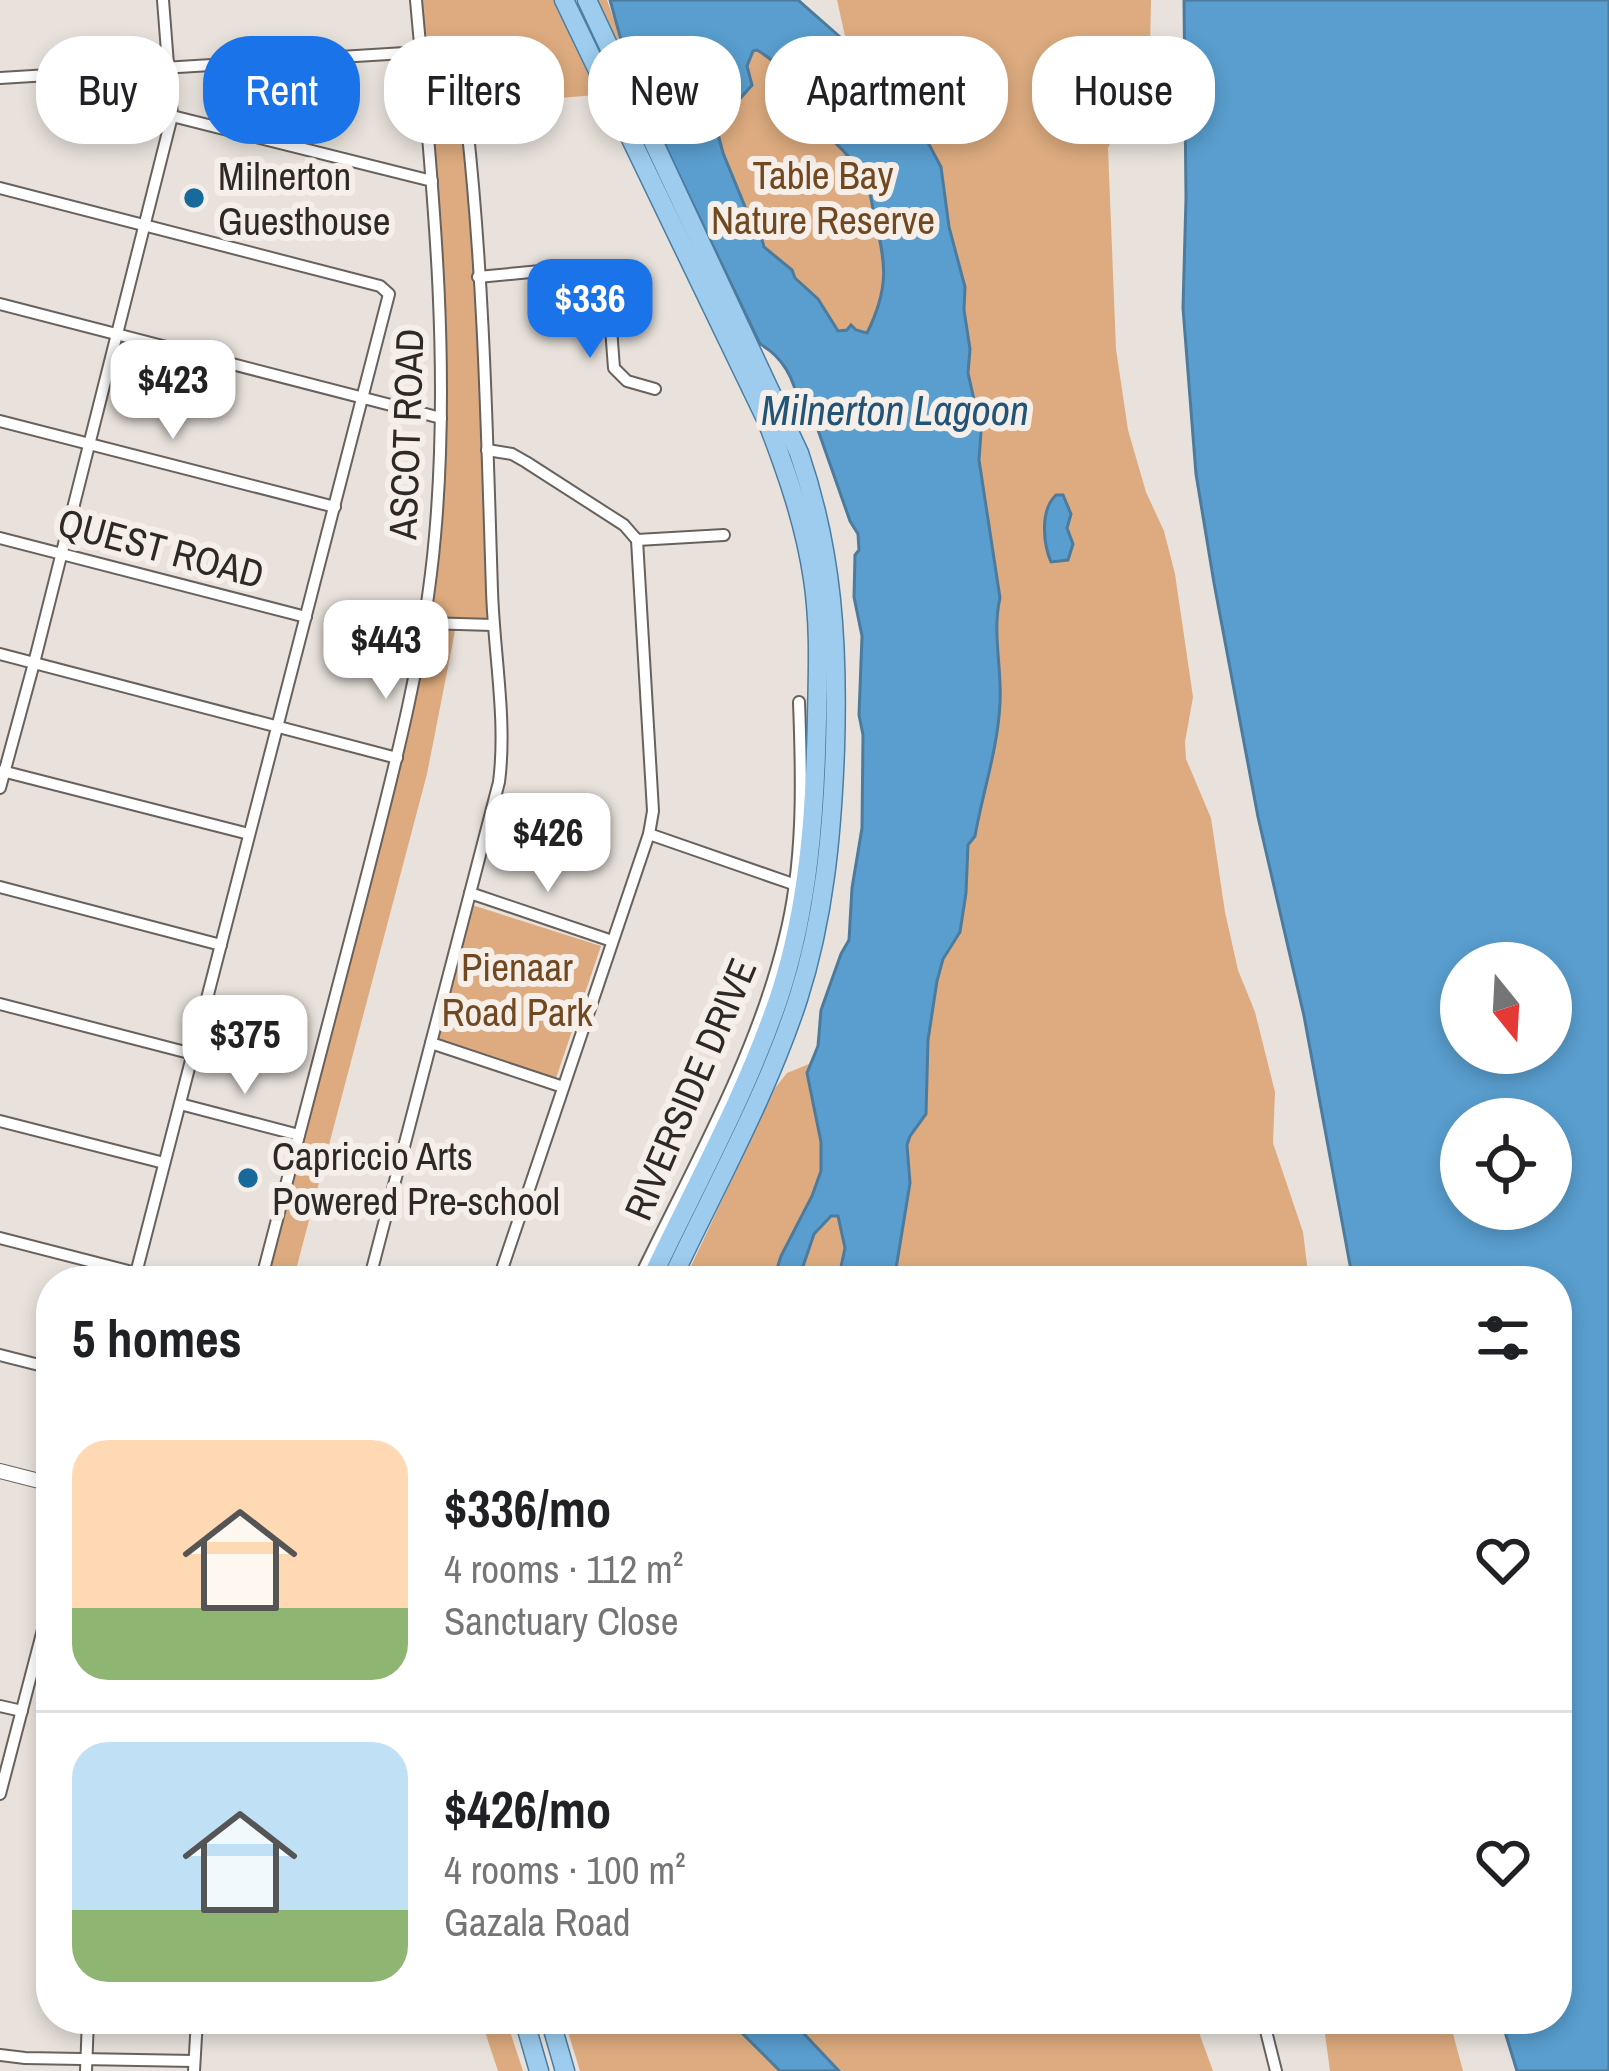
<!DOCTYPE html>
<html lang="en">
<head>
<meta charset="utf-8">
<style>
	:root { --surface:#fff; --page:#f2f2f2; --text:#202124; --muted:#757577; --line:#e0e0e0; --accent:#1a73e8 }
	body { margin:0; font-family:"Archivo Narrow",sans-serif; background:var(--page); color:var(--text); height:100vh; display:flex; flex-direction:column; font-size:45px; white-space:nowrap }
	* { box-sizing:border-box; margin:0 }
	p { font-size:39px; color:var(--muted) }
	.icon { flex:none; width:66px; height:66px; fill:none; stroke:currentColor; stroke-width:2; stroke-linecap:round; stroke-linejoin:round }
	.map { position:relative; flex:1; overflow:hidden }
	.sheet { position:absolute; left:36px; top:1266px; width:1536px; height:768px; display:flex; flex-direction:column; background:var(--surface); border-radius:48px; box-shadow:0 6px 18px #0003 }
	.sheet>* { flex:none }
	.top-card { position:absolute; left:36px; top:36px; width:1539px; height:108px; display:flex; gap:24px }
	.needle { width:78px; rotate:162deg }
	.fabs { position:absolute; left:1440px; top:942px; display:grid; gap:24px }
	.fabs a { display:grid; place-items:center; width:132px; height:132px; border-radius:50%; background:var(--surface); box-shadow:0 6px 18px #0003; font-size:60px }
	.price { position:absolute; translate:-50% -102px; padding:0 27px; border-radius:24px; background:#fff; color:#222; font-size:39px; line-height:78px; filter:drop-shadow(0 3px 6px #0008) }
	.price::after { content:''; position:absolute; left:50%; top:72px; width:36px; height:27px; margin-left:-18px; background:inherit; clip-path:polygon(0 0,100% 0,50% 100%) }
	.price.active { background:var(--accent); color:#fff }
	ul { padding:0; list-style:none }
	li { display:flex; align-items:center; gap:36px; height:300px; padding:0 36px }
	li+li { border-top:3px solid var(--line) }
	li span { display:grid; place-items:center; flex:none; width:336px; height:240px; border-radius:36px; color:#555 }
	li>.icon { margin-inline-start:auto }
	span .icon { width:144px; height:144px; fill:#fffc; stroke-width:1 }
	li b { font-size:51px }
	h2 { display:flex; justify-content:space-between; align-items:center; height:144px; padding:0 36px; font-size:51px }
	.tag { padding:0 42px; border-radius:48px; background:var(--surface); box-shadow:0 6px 18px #0003; font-size:42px; line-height:108px }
	.tag.active { background:var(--accent); color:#fff }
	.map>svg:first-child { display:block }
</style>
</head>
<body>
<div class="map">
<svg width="1609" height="2071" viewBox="0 0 1609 2071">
	<rect width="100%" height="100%" fill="#e9e2dc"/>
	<g fill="#ddab7f">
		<path d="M 416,0 L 564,0 L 609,94 L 469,105 L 464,116 L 467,125 L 493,625 L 456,626 L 427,774 L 293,1281 L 261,1281 L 418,668 L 441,418 Z"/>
		<path d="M 589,0 L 607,0 L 614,20 L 610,0 L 798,0 L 822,24 L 843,39 L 845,36 L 837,0 L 1151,0 L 1150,48 L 1108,148 L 1116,349 L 1128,430 L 1146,492 L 1164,531 L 1175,574 L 1193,697 L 1185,742 L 1186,759 L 1211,818 L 1225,912 L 1238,970 L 1255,1012 L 1275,1092 L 1273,1143 L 1303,1232 L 1309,1281 L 684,1281 L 775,1088 L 787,1073 L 809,1064 L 818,1046 L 821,1010 L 841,954 L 849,940 L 852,888 L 862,828 L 863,735 L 859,715 L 862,636 L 854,597 L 855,555 L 859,550 L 858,534 L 850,521 L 812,413 L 798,404 C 795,379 782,356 760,344 L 650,103 L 645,78 L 626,55 L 623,59 Z"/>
		<path d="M 472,905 L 601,946 L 555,1081 L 436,1042 Z"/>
		<path d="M 564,2019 L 1194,2019 L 1213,2071 L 580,2071 Z"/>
		<path d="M 1323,2019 L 1449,2019 L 1463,2071 L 1330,2071 Z"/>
		<path d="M 507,2022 L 523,2071 L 498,2071 L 484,2029 Z"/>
	</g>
	<g fill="#599ecf" stroke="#4c7b9d" stroke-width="3" fill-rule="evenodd">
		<path d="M 610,0 L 798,0 L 900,90 L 941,167 L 949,227 L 965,287 L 964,310 L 970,349 L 968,373 L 975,404 L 982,418 L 979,460 L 1000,598 C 992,632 1002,668 1000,703 C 998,748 983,791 975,836 L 968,845 L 966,893 L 960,932 L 943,959 L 937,981 L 928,1040 L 926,1114 L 910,1136 L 907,1145 L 910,1183 L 894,1281 L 838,1281 L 845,1248 L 838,1216 L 831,1216 L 814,1234 L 798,1281 L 773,1281 L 781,1256 L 812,1196 L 821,1171 L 821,1142 L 807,1073 L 818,1046 L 821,1010 L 841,954 L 849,940 L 852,888 L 862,828 L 863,735 L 859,715 L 862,636 L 854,597 L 855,555 L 859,550 L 858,534 L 850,521 L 812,413 L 798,404 C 795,379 782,356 760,344 L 667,150 L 645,78 L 625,54 ZM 757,50 C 791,70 794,92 816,121 C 831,141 853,157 865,178 C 870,189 872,203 874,215 C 886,262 890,287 867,333 L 856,330 L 851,325 L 847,330 L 838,331 L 818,299 L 795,278 L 792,270 L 764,247 L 759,229 L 746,209 L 723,153 L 718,134 L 718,113 L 737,102 L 752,85 L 747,66 L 753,51 Z"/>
		<path d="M 1184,0 L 1609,0 L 1609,2071 L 1517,2071 L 1501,2019 L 1557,2019 L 1557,1281 L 1353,1281 L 1304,1016 L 1258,817 L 1214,583 L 1196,474 L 1183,308 L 1186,198 ZM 1461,963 L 1551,963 L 1551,1053 L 1461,1053 ZM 1461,1119 L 1551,1119 L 1551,1209 L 1461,1209 Z"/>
		<path d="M 1056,495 L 1063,495 L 1071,514 L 1067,528 L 1073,544 L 1068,560 L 1051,562 C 1043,543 1040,510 1056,495 Z"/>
		<path d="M 728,2019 L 790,2019 L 839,2071 L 780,2071 Z"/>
	</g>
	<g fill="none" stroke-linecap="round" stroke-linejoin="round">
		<defs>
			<g id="minor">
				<path d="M 0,78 L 421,52"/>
				<path d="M 172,116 L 432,181"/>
				<path d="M 0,188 L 380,286 L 389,294 L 134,1281"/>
				<path d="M 478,277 L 583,267 L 599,269 L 607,275 L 614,368 L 627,381 L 655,389"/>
				<path d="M 0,304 L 441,418"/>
				<path d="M 0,421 L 335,507"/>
				<path d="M 487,450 L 512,454 L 526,462 L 624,525 L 637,540 L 724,535"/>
				<path d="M 0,538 L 306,617"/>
				<path d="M 425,623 L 493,625"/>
				<path d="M 0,654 L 397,758"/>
				<path d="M 2,771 L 249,834"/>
				<path d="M 0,788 L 34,663 L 172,116 L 163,0"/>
				<path d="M 649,834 L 793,884"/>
				<path d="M 0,887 L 221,945"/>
				<path d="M 470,893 L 612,941"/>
				<path d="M 0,1004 L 193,1054"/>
				<path d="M 431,1043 L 563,1087"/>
				<path d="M 180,1104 L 299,1135"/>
				<path d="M 0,1121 L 164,1163"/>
				<path d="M 0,1238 L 136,1273"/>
				<path d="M 261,1281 C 294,1155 327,1028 360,902 C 391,781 424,661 435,536 C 451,358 432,178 416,0"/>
				<path d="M 369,1281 L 499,782 C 507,720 494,654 492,591 C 487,436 484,279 467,125 C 461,106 442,109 425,111"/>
				<path d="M 498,1281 L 649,834 L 653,811 L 637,540"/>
				<path d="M 638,1281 C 690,1172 755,1059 784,941 C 804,864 802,781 799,702"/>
				<path d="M 0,1355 L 51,1368"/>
				<path d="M 0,1706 L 22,1711"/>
				<path d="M 0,1794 L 51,1599"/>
				<path d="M 1263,2019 L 1276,2071"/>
				<path d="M 0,2055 L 25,2058 L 194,2061"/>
				<path d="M 86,2071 L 88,2019"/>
				<path d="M 194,2071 L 197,2019"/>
			</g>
			<path id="tertiary" d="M 0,1471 L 51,1484"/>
			<g id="primary">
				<path d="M 564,0 L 767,421 C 787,473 805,524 813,579 C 820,625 818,671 817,717 C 815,812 809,906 779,997 C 746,1095 694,1188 650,1281"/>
				<path d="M 587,0 L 799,453 C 833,552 838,644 835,748 C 832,834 824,918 798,999 C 766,1097 714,1189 671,1281"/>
				<path d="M 524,2019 L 539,2071"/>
				<path d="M 550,2019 L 565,2071"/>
			</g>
		</defs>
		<use href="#minor" stroke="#68615c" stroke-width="14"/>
		<use href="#tertiary" stroke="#68615c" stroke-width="16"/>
		<use href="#primary" stroke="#4b7da1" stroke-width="21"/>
		<use href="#minor" stroke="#fff" stroke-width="10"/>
		<use href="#tertiary" stroke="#fff" stroke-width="14"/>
		<use href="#primary" stroke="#9dccee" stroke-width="18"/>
	</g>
	<g fill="#186a9c" stroke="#f6efe9" stroke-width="4.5">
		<circle cx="194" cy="198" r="12"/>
		<circle cx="248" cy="1178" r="12"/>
	</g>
	<g text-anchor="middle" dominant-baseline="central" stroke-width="12" stroke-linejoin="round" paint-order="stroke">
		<g font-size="39" fill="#71481f" stroke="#f6efe9">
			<text x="823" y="175">Table Bay<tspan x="823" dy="45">Nature Reserve</tspan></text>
			<text x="517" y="967">Pienaar<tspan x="517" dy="45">Road Park</tspan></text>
		</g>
		<g font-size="39" fill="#2c2927" stroke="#f6efe9" text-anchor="start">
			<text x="218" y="176">Milnerton<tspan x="218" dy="45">Guesthouse</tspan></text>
			<text x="272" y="1156">Capriccio Arts<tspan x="272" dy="45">Powered Pre-school</tspan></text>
		</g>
		<g font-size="39" fill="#2c2927" stroke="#f6efe9">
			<text transform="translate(406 434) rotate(-88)">ASCOT ROAD</text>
			<text transform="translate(161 548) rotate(15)">QUEST ROAD</text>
			<text transform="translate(690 1089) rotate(-67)">RIVERSIDE DRIVE</text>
		</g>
		<g font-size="42" font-style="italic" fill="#215477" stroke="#f6efe9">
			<text x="895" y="410">Milnerton Lagoon</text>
		</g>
	</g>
</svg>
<div class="fabs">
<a><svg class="needle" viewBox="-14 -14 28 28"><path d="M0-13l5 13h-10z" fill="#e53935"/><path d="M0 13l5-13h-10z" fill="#757577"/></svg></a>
<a><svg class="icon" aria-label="locate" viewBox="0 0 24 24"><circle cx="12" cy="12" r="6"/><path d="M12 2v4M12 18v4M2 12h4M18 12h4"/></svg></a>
</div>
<b class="price active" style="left:590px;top:361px">$336</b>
<b class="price" style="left:173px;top:442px">$423</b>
<b class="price" style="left:386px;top:702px">$443</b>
<b class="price" style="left:548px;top:895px">$426</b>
<b class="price" style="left:245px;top:1097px">$375</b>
<div class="top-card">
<a class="tag">Buy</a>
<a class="tag active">Rent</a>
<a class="tag">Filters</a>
<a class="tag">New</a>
<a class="tag">Apartment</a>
<a class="tag">House</a>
</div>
<section class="sheet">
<h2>5 homes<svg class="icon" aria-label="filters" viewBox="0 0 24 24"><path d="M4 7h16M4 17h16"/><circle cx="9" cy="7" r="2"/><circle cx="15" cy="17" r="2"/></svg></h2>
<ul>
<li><span style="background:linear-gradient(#ffd9b3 70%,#8fb573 0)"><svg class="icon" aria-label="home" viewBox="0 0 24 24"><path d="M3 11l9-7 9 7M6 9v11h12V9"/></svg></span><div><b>$336/mo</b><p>4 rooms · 112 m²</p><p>Sanctuary Close</p></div><svg class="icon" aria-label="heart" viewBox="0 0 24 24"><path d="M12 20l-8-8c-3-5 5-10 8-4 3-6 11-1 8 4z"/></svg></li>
<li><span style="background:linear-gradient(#bfe0f5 70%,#8fb573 0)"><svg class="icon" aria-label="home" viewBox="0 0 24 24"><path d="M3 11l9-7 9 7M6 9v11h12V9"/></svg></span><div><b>$426/mo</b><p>4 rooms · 100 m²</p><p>Gazala Road</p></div><svg class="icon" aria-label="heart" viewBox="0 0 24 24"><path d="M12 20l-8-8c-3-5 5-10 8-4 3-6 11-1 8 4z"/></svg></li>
</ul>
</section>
</div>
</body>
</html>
